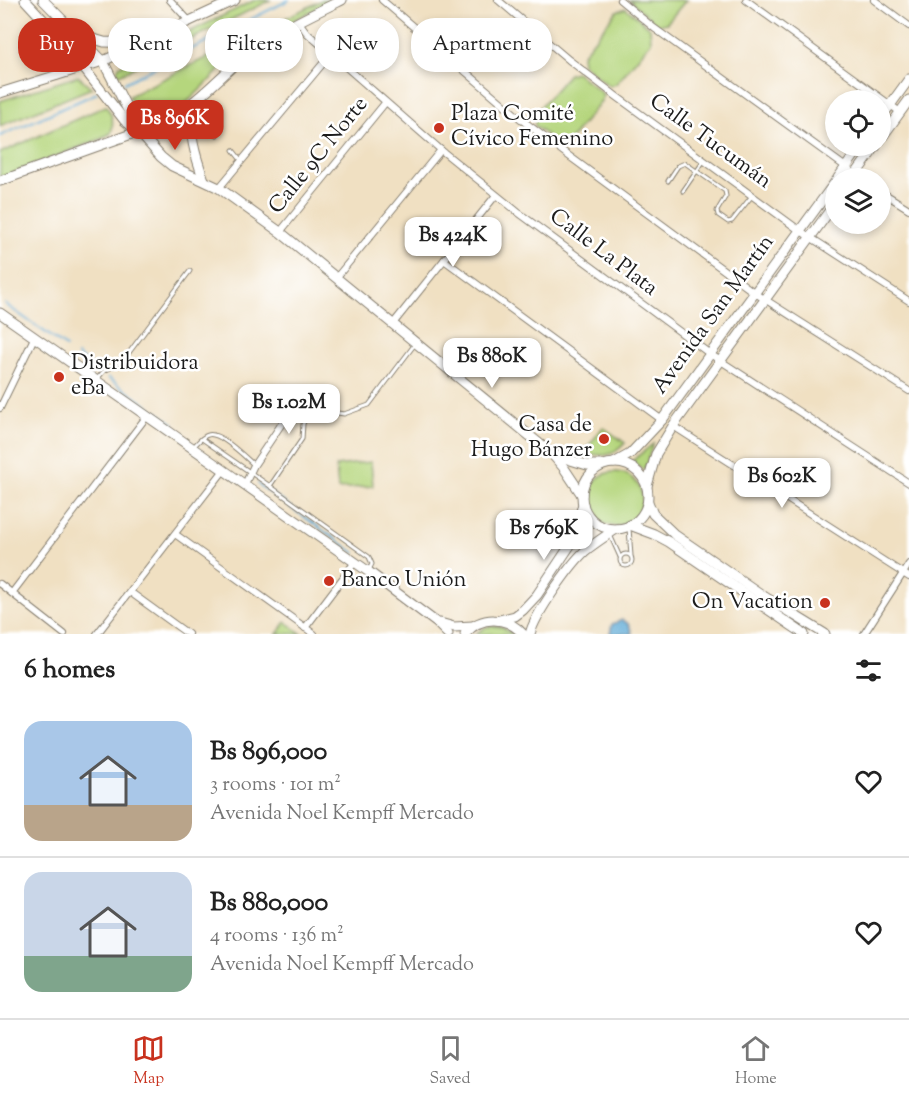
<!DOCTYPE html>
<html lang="en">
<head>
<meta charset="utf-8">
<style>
	:root { --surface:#fff; --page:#f6f6f6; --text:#222; --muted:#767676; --line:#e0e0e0; --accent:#c8321e }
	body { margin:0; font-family:"Sorts Mill Goudy",serif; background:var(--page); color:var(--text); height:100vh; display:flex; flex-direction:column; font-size:22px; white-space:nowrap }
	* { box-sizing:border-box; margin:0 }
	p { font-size:20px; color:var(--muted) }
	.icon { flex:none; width:33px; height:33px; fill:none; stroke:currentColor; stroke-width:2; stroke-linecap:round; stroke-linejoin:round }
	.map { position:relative; height:634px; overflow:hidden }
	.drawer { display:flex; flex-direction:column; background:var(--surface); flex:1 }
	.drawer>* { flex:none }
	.banner { position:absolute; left:18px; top:18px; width:600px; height:54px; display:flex; gap:12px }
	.buttons { position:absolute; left:825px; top:90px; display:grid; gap:12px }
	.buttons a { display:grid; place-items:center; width:66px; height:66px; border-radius:50%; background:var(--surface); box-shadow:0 3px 9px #0003; font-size:30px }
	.price { position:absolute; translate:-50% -51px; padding:0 14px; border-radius:12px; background:#fff; color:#222; font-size:20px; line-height:39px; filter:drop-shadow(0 2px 3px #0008) }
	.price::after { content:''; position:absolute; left:50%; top:36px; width:18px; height:14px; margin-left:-9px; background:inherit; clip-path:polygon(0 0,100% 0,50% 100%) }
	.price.on { background:var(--accent); color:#fff }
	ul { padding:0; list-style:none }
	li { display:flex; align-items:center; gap:18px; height:150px; padding:0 24px }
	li+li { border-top:2px solid var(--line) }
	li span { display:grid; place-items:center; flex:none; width:168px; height:120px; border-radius:18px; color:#555 }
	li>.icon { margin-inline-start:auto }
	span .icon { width:72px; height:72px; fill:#fffc; stroke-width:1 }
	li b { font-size:26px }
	h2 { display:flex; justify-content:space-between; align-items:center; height:72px; padding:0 24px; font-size:26px }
	.tag { padding:0 21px; border-radius:24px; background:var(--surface); box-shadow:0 3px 9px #0003; font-size:21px; line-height:54px }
	.tag.on { background:var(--accent); color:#fff }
	.dock { display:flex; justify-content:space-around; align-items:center; height:84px; border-top:2px solid var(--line); background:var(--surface); font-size:16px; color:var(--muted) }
	.dock a { display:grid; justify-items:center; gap:3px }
	.dock .on { color:var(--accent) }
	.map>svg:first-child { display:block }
</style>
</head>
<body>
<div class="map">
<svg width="909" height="634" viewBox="0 0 909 634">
	<rect width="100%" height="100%" fill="#fff"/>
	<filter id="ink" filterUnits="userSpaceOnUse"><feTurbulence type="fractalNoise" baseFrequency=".0167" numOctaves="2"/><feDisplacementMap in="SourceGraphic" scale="12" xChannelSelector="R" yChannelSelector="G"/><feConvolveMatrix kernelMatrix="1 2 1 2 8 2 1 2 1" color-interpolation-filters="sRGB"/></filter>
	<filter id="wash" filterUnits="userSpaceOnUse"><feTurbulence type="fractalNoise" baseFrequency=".008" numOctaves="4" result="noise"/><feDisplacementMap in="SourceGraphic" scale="24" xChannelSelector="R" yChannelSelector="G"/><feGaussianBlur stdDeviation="1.35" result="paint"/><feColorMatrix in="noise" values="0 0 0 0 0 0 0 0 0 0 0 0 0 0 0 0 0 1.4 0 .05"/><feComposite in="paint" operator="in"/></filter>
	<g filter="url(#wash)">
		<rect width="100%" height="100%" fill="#f0e0c2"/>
		<g fill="#b5d67d" stroke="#68794c" stroke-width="1.5">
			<path d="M 255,0 L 271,0 L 119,75 L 117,71 L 119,66 Z"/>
			<path d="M 322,0 L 332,0 C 294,20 254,39 222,68 C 206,83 173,122 150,123 C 138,124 132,104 129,96 Z"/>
			<path d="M 629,0 L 686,0 L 667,23 L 658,25 Z"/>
			<path d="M 626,8 L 650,28 L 651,42 L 616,84 L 609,86 L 583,64 L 582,55 L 617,11 Z"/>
			<path d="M 576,72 L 603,94 L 602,100 L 569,141 L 558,144 L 535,126 L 535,113 L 569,74 Z"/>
			<path d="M 78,76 L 92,88 L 0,126 L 0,101 Z"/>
			<path d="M 106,106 C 113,116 114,122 111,133 L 103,138 L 0,178 L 0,153 Z"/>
			<path d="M 603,427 L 625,443 C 612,458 601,457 584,452 Z"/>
			<path d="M 653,444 L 644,470 L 632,461 Z"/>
			<path d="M 371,462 L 373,486 L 338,489 L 336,466 Z"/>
			<circle cx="615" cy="499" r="27"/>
			<path d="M 286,622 L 302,634 L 277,634 Z"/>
			<path d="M 494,626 L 502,627 L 514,634 L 475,634 L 486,627 Z"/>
		</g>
		<path fill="#5ca9d5" stroke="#3c6278" stroke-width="1.5" d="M 622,620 L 629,624 L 632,634 L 610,634 L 612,624 Z"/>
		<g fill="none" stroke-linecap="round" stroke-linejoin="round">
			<g stroke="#5ca9d5" stroke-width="2">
				<path d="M 124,83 L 289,0"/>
				<path d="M 0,136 L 97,93"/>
				<path d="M 5,304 L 66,347"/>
				<path d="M 77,355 L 96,369"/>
				<path d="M 108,378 L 174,424"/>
				<path d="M 258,484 L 355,553"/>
			</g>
		</g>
	</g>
	<g filter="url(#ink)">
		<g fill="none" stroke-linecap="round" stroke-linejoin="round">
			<defs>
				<g id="lane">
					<path d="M 192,113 L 217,135"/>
					<path d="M 233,150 L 241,160"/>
					<path d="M 668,181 L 678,166 L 685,163 L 725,191 L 726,196 L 717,211 L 718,215 L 728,222 L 732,221 L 751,197"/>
					<path d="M 683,191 L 703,162"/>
					<path d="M 97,379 L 104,371 L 122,362 L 190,271"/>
					<path d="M 202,439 L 270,486"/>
					<path d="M 193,447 C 197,443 203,436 208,435 C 219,431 245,457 253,464"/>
					<path d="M 607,528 L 620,557"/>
					<path d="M 629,528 L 631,556"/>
					<circle cx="626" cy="560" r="6"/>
					<path d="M 369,570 L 372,564 L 369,557 L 270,486 L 302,439 L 303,424 L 308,413 L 325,411 L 344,414 L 369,405 L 415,344"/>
				</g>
				<g id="street">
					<path d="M 170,0 L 190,22"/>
					<path d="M 382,0 L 522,120 L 569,156 L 755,293 L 909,391"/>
					<path d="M 498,0 L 569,60 L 616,96 L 799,230 L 909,301"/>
					<path d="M 620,0 L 654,28 L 861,178"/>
					<path d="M 746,0 L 900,112"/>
					<path d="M 874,0 L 909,26"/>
					<path d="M 299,22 L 307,33 L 441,150 L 519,213 L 710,354 L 909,483"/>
					<path d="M 219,188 L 330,55"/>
					<path d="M 880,191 L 909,209"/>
					<path d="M 280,232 L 385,103"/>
					<path d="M 444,260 L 662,420"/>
					<path d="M 336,278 L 441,150"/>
					<path d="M 392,325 L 496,195"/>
					<path d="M 0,408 L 34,338"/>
					<path d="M 673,426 L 909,577"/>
					<path d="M 245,484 L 254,465 L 303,392"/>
					<path d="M 175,534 L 314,634"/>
					<path d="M 0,584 L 64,634"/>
					<path d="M 130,592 L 188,634"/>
					<path d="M 12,593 L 147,416"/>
					<path d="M 305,628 L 355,562"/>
					<path d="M 97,634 L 224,470"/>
					<path d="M 864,634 L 909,564"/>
				</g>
				<g id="secondary">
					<path d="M 25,0 L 61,39 L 125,121 L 138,131 L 161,157 L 172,166 L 219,188 L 280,232 L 552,454 L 564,468 L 582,495"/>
					<path d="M 43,0 L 103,61 L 137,128"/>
					<path d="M 77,34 L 104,42 L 137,43"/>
					<path d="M 57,75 C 66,65 67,56 63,44"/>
					<path d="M 0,93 L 103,61 L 235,0"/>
					<path d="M 192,104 C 188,132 195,155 204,180"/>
					<path d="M 880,119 L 909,79"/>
					<path d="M 880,140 L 909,100"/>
					<path d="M 838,178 L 861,146"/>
					<path d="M 853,178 L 876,146"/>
					<path d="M 0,181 L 151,127 C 191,112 214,81 246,55 C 275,32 309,16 342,0"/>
					<path d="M 0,313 L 369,572 L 437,623 L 448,634"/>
					<path d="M 554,455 L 587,465 L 602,465"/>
					<path d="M 614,463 L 630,454 L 662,420 L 836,181"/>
					<circle cx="615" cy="496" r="33"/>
					<path d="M 647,486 L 656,454 L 673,426 L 836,202"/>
					<path d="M 648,502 L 653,514 L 675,535 L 768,599 L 825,634"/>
					<path d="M 630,525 L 654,534 L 669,542 L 804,634"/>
					<path d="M 499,620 L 515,616 L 523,610 L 537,595 L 573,541 L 583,504"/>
					<path d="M 440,623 L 454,627 L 473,626"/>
					<path d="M 465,634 C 481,615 507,616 523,634"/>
					<path d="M 530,634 C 535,614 570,565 585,551 C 595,543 606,536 616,529"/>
				</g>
			</defs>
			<use href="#lane" stroke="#867e6f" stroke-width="5"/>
			<use href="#street" stroke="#867e6f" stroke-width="8"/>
			<use href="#secondary" stroke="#867e6f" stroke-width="11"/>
			<use href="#lane" stroke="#fff" stroke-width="3"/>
			<use href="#street" stroke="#fff" stroke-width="6"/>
			<use href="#secondary" stroke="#fff" stroke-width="9"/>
		</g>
	</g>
	<g fill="#c8321e" stroke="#fff" stroke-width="2">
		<circle cx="439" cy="128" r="6"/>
		<circle cx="59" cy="377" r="6"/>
		<circle cx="604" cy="439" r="6"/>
		<circle cx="329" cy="581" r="6"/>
		<circle cx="825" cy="603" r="6"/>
	</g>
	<g text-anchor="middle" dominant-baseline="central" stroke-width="5" stroke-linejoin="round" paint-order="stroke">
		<g font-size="22" fill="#1c1c1c" stroke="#fff" text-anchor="start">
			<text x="451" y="115">Plaza Comité<tspan x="451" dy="25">Cívico Femenino</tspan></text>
			<text x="71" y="364">Distribuidora<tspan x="71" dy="25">eBa</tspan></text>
			<text x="592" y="426" text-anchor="end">Casa de<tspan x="592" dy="25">Hugo Bánzer</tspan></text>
			<text x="341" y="581">Banco Unión</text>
			<text x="813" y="603" text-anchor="end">On Vacation</text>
		</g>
		<g font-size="22" fill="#1c1c1c" stroke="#fff">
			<text transform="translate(710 142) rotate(36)">Calle Tucumán</text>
			<text transform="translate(319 156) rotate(-51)">Calle 9C Norte</text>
			<text transform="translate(603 253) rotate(37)">Calle La Plata</text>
			<text transform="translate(714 315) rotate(-54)">Avenida San Martín</text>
		</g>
	</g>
</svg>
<div class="buttons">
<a><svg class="icon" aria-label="locate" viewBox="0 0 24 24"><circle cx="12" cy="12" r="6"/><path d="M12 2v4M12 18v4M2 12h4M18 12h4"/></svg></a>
<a><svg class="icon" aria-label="layers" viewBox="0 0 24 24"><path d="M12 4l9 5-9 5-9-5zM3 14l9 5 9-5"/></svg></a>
</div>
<b class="price on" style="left:175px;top:151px">Bs 896K</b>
<b class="price" style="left:453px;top:268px">Bs 424K</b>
<b class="price" style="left:492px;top:389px">Bs 880K</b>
<b class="price" style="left:289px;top:435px">Bs 1.02M</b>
<b class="price" style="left:782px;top:509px">Bs 602K</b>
<b class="price" style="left:544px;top:561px">Bs 769K</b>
<div class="banner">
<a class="tag on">Buy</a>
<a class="tag">Rent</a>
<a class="tag">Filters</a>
<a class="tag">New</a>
<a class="tag">Apartment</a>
</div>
</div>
<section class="drawer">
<h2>6 homes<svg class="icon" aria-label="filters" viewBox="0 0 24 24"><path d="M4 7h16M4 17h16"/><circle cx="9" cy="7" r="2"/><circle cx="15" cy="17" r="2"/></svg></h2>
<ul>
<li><span style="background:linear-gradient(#a9c7e8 70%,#b9a48a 0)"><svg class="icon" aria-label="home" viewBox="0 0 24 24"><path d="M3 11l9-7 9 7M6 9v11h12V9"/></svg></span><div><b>Bs 896,000</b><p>3 rooms · 101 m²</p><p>Avenida Noel Kempff Mercado</p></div><svg class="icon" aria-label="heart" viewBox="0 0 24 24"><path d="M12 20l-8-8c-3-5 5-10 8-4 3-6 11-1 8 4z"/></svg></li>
<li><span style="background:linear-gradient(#c9d6e8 70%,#7fa58c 0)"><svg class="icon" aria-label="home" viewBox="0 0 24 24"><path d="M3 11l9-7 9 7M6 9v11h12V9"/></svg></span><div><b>Bs 880,000</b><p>4 rooms · 136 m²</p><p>Avenida Noel Kempff Mercado</p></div><svg class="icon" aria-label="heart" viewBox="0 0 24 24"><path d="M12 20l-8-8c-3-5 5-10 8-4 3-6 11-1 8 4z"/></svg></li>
</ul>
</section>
<nav class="dock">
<a class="on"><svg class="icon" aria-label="map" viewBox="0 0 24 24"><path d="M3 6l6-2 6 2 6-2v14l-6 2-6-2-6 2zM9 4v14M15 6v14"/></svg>Map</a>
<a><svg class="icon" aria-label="saved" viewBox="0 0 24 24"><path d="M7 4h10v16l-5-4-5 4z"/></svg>Saved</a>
<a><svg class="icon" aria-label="home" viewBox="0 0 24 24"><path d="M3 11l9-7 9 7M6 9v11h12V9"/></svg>Home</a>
</nav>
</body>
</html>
